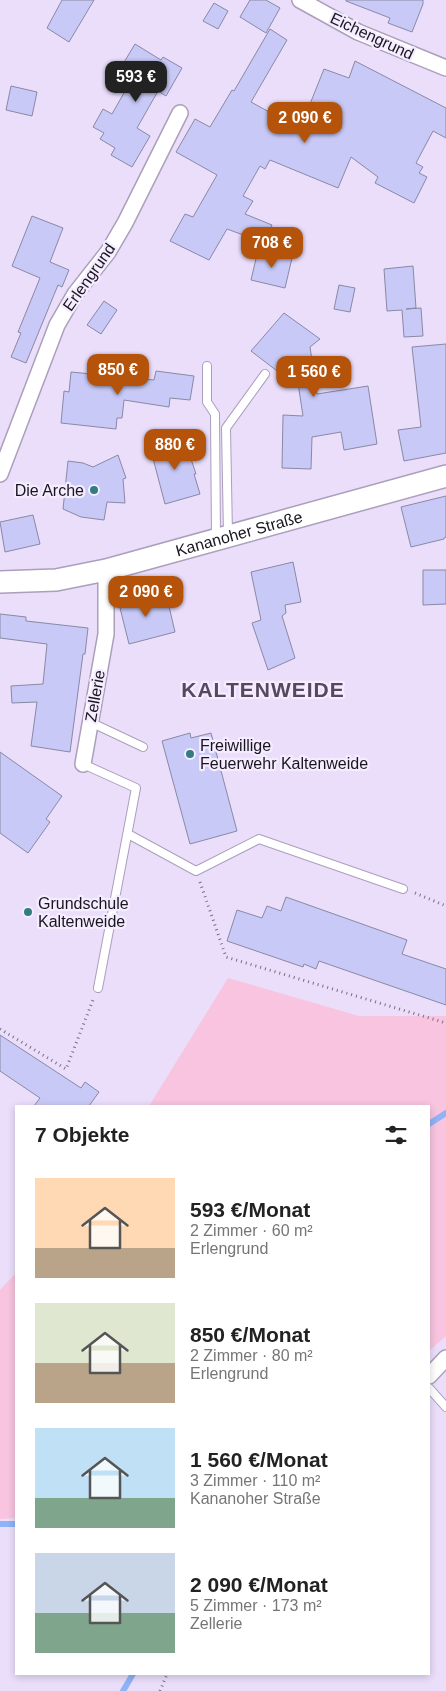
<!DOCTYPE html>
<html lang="de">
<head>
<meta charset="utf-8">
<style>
	:root { --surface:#fff; --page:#f6f6f6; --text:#222; --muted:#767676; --accent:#b45309 }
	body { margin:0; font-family:Helvetica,sans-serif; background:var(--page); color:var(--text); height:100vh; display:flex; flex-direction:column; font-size:19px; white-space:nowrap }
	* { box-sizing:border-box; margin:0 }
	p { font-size:16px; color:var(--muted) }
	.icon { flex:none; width:28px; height:28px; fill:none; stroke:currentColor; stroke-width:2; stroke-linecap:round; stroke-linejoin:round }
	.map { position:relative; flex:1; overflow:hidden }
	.panel { position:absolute; left:15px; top:1105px; width:415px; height:570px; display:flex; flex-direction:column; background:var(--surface); border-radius:0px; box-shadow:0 2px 8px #0003 }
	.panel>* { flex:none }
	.price { position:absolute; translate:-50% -42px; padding:0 11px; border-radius:10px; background:var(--accent); color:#fff; font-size:16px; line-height:32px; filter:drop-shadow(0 1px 2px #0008) }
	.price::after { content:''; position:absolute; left:50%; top:30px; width:15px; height:11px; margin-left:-8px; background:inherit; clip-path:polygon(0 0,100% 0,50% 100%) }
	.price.active { background:#222; color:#fff }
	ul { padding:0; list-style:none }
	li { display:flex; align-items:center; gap:15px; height:125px; padding:0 20px }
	li span { display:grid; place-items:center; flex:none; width:140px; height:100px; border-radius:0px; color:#555 }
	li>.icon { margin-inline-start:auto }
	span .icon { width:60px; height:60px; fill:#fffc; stroke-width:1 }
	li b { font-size:21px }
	h2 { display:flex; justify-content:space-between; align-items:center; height:60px; padding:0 20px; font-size:21px }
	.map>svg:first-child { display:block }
</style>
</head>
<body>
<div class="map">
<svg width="446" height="1691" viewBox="0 0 446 1691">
	<rect width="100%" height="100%" fill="#eadefb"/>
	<g fill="#f8c4df">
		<path d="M 228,978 L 359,1016 L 446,1016 L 446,1336 L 429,1351 L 429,1106 L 149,1106 Z"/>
		<path d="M 16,1273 L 16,1518 L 0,1519 L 0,1290 Z"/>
	</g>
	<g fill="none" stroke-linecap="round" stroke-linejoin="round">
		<g stroke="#90b2f6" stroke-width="6">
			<path d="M 429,1124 L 446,1113"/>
			<path d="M 0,1524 L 16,1524"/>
			<path d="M 123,1691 L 133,1674"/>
		</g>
	</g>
	<g fill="#c8c9f6" stroke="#8989a5">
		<path d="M 62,0 L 94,0 L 69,42 L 47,28 Z"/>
		<path d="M 250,0 L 266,0 L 280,8 L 266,33 L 240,17 Z"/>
		<path d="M 346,0 L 423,0 L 423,4 L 412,32 L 388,23 L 390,18 L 346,1 Z"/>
		<path d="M 214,3 L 228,11 L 218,29 L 203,21 Z"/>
		<path d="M 270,29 L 287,40 L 251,102 L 300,129 L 324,69 L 349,78 L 355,61 L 446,108 L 446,138 L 433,131 L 416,163 L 423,167 L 419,173 L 427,177 L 414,203 L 375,183 L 378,177 L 351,157 L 338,188 L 270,160 L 265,169 L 260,166 L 243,196 L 253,201 L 245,214 L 272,225 L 265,243 L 227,229 L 209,260 L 170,241 L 185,214 L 193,217 L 217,175 L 176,152 L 195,119 L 210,127 L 232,90 L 234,91 Z"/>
		<path d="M 135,44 L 161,60 L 163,57 L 182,68 L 166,96 L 158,91 L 137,128 L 150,136 L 132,167 L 111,155 L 115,148 L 100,139 L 104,133 L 93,127 L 103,109 L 112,114 L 133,77 L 120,69 Z"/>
		<path d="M 11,86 L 37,92 L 32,116 L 6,110 Z"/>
		<path d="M 32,216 L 63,228 L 50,262 L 69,270 L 62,287 L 58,285 L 26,363 L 11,357 L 21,333 L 18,332 L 40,278 L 12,266 Z"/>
		<path d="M 258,250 L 292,258 L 285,288 L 251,280 Z"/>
		<path d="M 413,266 L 416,308 L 406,309 L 421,308 L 423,336 L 404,337 L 402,310 L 387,311 L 384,269 Z"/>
		<path d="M 339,285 L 355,288 L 350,312 L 334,309 Z"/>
		<path d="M 104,301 L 117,310 L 101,334 L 87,325 Z"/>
		<path d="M 284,313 L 320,339 L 310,347 L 317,394 L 368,386 L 377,444 L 344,450 L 341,432 L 312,437 L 311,469 L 282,468 L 283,415 L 303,416 L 294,357 L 281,374 L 251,351 Z"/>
		<path d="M 446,344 L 446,453 L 404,461 L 398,430 L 421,427 L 412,347 Z"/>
		<path d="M 156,371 L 194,376 L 190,400 L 170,398 L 169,407 L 124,400 L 122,418 L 117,418 L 116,429 L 61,423 L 64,391 L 69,392 L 71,372 L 154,380 Z"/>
		<path d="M 184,438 L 196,474 L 194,474 L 200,494 L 165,504 L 150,447 Z"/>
		<path d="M 118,455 L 126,478 L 123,479 L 125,503 L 107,502 L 104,520 L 81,517 L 63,509 L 68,461 L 83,463 L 93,467 Z"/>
		<path d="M 446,496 L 446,537 L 444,538 L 444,539 L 411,547 L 401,507 Z"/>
		<path d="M 33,515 L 40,544 L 5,552 L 0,522 Z"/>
		<path d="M 293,562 L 301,602 L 285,605 L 286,613 L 282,616 L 295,658 L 268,670 L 252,623 L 261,620 L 251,572 Z"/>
		<path d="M 423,570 L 446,570 L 446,604 L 423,605 Z"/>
		<path d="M 153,591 L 156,605 L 168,602 L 175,632 L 129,644 L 120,608 L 128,606 L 126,598 Z"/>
		<path d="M 0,614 L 26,617 L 26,621 L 88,628 L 85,654 L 83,654 L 70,752 L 31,746 L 37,702 L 12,703 L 11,686 L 43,684 L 47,644 L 0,638 Z"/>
		<path d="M 190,733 L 191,738 L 211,733 L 237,831 L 190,844 L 162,741 Z"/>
		<path d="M 0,752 L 62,796 L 46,819 L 50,822 L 28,853 L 0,833 Z"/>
		<path d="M 286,897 L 407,940 L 402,954 L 446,969 L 446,1005 L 319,961 L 316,969 L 304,964 L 303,967 L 227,941 L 237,910 L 262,918 L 267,906 L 281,911 Z"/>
		<path d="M 0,1035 L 81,1088 L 85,1082 L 99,1092 L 89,1106 L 34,1106 L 40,1098 L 0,1071 Z"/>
	</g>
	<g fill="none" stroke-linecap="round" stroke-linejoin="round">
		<defs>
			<g id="lane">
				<path d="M 207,366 L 207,402 L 215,414 L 216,538"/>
				<path d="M 228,535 L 226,428 L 265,374"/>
				<path d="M 90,722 L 143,747"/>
				<path d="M 83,764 L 136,788 L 98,988"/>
				<path d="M 128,834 L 196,871 L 259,839 L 403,889"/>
				<path d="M 429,1388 L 446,1407"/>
			</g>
			<g id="street">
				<path d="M 300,0 L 358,32 L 446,68"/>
				<path d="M 0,474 L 57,325 L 75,294 L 108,252 L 125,223 L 180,113"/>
				<path d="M 83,764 L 106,634 L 106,570"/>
				<path d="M 429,1376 L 446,1358"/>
			</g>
			<g id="secondary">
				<path id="s1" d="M 0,582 L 56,580 L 106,570 L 446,476"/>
			</g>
		</defs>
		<use href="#lane" stroke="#ab9fbb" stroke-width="10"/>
		<use href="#street" stroke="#ab9fbb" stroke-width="18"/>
		<use href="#secondary" stroke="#ab9fbb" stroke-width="24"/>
		<g stroke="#787083" stroke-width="3" stroke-dasharray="1 4" stroke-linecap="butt">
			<path d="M 200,882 L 226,957 L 446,1023"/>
			<path d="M 415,893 L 446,906"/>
			<path d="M 0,1029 L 66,1069 L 93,1000"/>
			<path d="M 160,1691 L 167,1674"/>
		</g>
		<use href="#lane" stroke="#fff" stroke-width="8"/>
		<use href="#street" stroke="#fff" stroke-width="15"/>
		<use href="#secondary" stroke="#fff" stroke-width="21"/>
	</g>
	<g fill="#347c83" stroke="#f5edff" stroke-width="2">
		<circle cx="94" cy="490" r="5"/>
		<circle cx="190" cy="754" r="5"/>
		<circle cx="28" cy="912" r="5"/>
	</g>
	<g text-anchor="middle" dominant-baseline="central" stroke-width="4.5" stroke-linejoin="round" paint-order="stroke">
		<g font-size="16" fill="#19151f" stroke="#f5edff">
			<text transform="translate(372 36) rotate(25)">Eichengrund</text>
			<text transform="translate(89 277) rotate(-55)">Erlengrund</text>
			<text stroke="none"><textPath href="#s1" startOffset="245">Kananoher Straße</textPath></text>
			<text transform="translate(95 696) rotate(-80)">Zellerie</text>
		</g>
		<g font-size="16" fill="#19151f" stroke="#f5edff" text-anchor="start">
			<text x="84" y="490" text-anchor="end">Die Arche</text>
			<text x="200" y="745">Freiwillige<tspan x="200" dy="18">Feuerwehr Kaltenweide</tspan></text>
			<text x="38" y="903">Grundschule<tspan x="38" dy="18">Kaltenweide</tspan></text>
		</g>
		<g font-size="21" font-weight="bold" letter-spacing="1" fill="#544961" stroke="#f5edff">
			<text x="263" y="689">KALTENWEIDE</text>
		</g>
	</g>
</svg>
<b class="price active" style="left:136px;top:103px">593 €</b>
<b class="price" style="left:305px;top:144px">2 090 €</b>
<b class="price" style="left:272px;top:269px">708 €</b>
<b class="price" style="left:118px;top:396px">850 €</b>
<b class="price" style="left:314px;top:398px">1 560 €</b>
<b class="price" style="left:175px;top:471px">880 €</b>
<b class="price" style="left:146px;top:618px">2 090 €</b>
<section class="panel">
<h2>7 Objekte<svg class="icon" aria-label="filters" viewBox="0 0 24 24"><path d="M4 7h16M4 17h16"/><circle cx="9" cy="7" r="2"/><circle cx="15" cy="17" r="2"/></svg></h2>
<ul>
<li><span style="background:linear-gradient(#ffd9b3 70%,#b9a48a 0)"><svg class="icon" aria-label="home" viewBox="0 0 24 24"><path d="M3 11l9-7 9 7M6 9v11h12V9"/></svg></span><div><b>593 €/Monat</b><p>2 Zimmer · 60 m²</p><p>Erlengrund</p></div></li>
<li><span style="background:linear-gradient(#dfe7d0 60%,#b9a48a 0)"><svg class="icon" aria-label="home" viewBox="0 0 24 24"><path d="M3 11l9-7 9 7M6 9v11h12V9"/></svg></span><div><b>850 €/Monat</b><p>2 Zimmer · 80 m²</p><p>Erlengrund</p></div></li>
<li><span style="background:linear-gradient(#bfe0f5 70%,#7fa58c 0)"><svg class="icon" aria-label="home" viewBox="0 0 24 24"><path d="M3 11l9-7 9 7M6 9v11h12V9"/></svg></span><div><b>1 560 €/Monat</b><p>3 Zimmer · 110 m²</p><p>Kananoher Straße</p></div></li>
<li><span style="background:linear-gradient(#c9d6e8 60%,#7fa58c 0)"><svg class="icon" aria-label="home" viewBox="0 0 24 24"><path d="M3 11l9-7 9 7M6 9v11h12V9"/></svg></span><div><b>2 090 €/Monat</b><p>5 Zimmer · 173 m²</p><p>Zellerie</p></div></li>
</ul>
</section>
</div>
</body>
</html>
